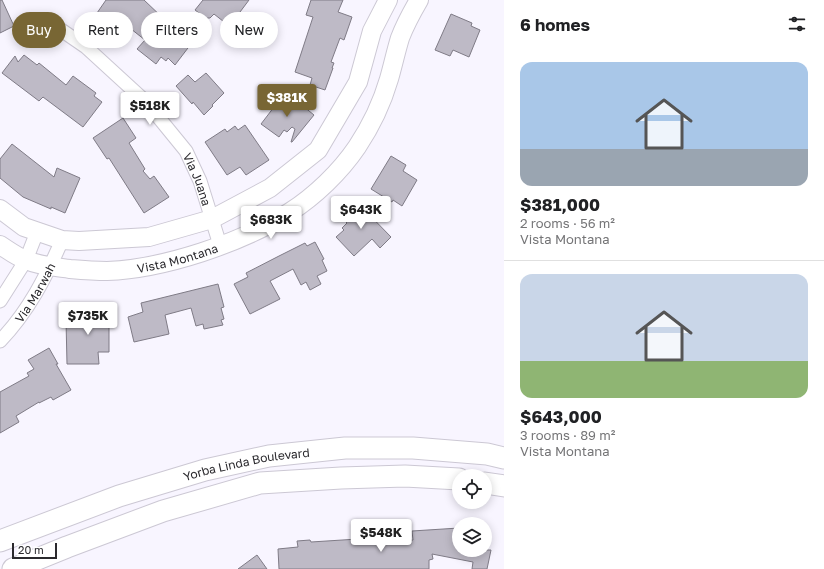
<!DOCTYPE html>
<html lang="en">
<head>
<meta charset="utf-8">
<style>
	:root { --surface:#fff; --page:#f2f2f2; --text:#202124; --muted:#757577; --line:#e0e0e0; --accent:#786634 }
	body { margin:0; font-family:"Golos Text",sans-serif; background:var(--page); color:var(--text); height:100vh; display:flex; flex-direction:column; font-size:15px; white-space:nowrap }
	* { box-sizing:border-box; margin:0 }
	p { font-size:13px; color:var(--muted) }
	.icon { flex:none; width:22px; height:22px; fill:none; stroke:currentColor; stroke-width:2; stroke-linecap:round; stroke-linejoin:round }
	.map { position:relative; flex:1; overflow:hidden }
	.drawer { display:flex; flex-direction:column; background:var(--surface); width:320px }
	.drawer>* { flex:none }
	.hud { position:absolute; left:12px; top:12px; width:380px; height:36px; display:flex; gap:8px }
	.fabs { position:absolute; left:452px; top:469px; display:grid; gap:8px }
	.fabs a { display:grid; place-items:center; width:40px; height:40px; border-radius:50%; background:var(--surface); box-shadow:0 2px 10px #0003; font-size:20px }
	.scale { position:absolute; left:12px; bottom:10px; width:45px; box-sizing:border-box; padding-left:4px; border:2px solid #2a292d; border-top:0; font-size:11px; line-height:14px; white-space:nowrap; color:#2a292d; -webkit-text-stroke:3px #fff; paint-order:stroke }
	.price { position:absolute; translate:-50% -34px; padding:0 9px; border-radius:4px; background:#fff; color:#222; font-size:13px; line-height:26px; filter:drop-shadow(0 1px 2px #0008) }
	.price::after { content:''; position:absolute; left:50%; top:24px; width:12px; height:9px; margin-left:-6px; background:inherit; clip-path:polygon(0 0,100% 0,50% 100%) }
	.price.selected { background:var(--accent); color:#fff }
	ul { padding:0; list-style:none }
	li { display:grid; align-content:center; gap:8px; height:212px; padding:0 16px }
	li+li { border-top:1px solid var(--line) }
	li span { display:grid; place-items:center; height:124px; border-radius:12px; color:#555 }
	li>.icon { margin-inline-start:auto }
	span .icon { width:72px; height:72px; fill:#fffc; stroke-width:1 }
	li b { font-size:17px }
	h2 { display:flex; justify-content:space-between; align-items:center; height:48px; padding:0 16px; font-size:17px }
	.chip { padding:0 14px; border-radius:18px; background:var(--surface); box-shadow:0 2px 10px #0003; font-size:14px; line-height:36px }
	.chip.selected { background:var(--accent); color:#fff }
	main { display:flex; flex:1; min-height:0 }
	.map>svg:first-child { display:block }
</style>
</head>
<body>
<main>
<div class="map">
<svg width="504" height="569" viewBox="0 0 504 569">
	<rect width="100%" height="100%" fill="#f8f5ff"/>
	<g fill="#bebac6" stroke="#7f7b86">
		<path d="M 0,0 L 2,0 L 14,26 L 0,33 Z"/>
		<path d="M 106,0 L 144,0 L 165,20 L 167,17 L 179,26 L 175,31 L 191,44 L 175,65 L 168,58 L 166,61 L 161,57 L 156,64 L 137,49 L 145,40 L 126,25 L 121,31 L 97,13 Z"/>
		<path d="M 203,0 L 249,0 L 240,12 L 255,27 L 247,37 L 239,31 L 238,33 L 214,14 L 210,18 L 206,18 L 195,10 Z"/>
		<path d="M 311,0 L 343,0 L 338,12 L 352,17 L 344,40 L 340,38 L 331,62 L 334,63 L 332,68 L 333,68 L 325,90 L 310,85 L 312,78 L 295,72 L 313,17 L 306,15 Z"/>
		<path d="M 451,14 L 472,23 L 471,26 L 480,30 L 469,57 L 453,50 L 450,56 L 435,50 Z"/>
		<path d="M 24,55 L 37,65 L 39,63 L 66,85 L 73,76 L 96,93 L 94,96 L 102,102 L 83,127 L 43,97 L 39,101 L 2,73 L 15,56 L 18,62 Z"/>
		<path d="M 206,73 L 224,93 L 212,105 L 213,106 L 204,115 L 193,102 L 192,104 L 176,86 L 188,75 L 195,82 Z"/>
		<path d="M 284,94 L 302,108 L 303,106 L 314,115 L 292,142 L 291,142 L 295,129 L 292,127 L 287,132 L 284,130 L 279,137 L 261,124 Z"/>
		<path d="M 123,118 L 136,138 L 129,143 L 145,169 L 143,171 L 150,179 L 154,176 L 169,197 L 144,213 L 109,158 L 107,159 L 93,138 Z"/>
		<path d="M 245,125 L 269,160 L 246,175 L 240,167 L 227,175 L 205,142 L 225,129 L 227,132 L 235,126 L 238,130 Z"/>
		<path d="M 12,144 L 54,177 L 57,168 L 80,178 L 65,213 L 51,207 L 51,209 L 23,197 L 0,178 L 0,159 Z"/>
		<path d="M 391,156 L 406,165 L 403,171 L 417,180 L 402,206 L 393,200 L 392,202 L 371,189 Z"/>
		<path d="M 356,201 L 391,237 L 380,248 L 372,239 L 354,256 L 336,237 L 344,230 L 342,228 L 347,223 L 340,216 Z"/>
		<path d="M 315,242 L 324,259 L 322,260 L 327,271 L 317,276 L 321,284 L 310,290 L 306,282 L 301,285 L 293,269 L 270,281 L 280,299 L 250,314 L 234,284 L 248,277 L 246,273 L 279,256 L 305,243 L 307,246 Z"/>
		<path d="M 218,284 L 224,307 L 221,308 L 224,319 L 221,320 L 223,325 L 204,329 L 203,324 L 196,326 L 191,308 L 165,315 L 169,334 L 134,342 L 128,317 L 143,312 L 141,303 Z"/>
		<path d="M 86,305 L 109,305 L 109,352 L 98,352 L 99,364 L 67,364 L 66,320 L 79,320 L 79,316 L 86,316 Z"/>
		<path d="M 49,348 L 58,364 L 56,364 L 71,390 L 53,400 L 51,397 L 39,403 L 39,402 L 16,416 L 19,422 L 0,433 L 0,392 L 29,376 L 27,373 L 34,369 L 28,360 Z"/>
		<path d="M 459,528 L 459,550 L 491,550 L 487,569 L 472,569 L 473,562 L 432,554 L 433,559 L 429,560 L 429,569 L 279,569 L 278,549 L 298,547 L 297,541 L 310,540 L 311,542 L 358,539 L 358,544 L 413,540 L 412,531 Z"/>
		<path d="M 257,555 L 267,569 L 238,569 Z"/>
	</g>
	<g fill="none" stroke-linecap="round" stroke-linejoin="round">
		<defs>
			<g id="street">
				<path id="s1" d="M 54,25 L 86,47 L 146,102 L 186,151 L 200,181 L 220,245"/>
				<path d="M 0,301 L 26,260 L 37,232"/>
				<path id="s2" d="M 0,341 C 28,312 46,277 62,240"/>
			</g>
			<g id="secondary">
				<path d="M 0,209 L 24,227 L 62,240 L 79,241 L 149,237 L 212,219 L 270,188 L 318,150 L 358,82 L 372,31 L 388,0"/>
				<path id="s3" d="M 0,245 C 8,250 17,257 26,260 C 40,266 56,267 70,269 C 82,270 95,271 107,271 C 163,269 242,243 290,212 C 315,196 340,172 357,147 C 371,126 382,103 389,79 C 393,65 396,51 400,38 C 405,25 412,12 419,0"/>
			</g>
			<g id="primary">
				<path d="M 485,483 L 504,486"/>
				<path id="s4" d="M 0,541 L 119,496 L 205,470 L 269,456 L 345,448 L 413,448 L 487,454 L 504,458"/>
				<path d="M 13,569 L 67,547 L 163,511 L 260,483 L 341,478 L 405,476 L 459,479"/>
			</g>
		</defs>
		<use href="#street" stroke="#ccc8d4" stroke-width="15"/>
		<use href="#secondary" stroke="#ccc8d4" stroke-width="20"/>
		<use href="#primary" stroke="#ccc8d4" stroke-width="23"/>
		<use href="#street" stroke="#fff" stroke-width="13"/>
		<use href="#secondary" stroke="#fff" stroke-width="18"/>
		<use href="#primary" stroke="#fff" stroke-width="21"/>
	</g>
	<g text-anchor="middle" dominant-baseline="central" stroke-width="3" stroke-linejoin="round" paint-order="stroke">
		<g font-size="12" fill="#2a292d" stroke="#fff">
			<text stroke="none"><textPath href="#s1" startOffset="214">Via Juana</textPath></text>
			<text stroke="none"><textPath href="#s3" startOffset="184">Vista Montana</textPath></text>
			<text stroke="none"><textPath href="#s2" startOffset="60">Via Marwah</textPath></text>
			<text stroke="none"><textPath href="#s4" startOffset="259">Yorba Linda Boulevard</textPath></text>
		</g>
	</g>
</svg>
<div class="fabs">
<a><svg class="icon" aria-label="locate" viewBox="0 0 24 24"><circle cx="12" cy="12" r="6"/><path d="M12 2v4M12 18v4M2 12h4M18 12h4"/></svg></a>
<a><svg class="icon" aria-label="layers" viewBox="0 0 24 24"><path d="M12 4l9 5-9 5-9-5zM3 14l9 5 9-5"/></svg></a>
</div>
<div class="scale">20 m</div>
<b class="price selected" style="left:287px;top:118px">$381K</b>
<b class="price" style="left:150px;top:126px">$518K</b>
<b class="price" style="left:361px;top:230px">$643K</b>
<b class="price" style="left:271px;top:240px">$683K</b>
<b class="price" style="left:88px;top:336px">$735K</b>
<b class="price" style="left:381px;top:553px">$548K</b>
<div class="hud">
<a class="chip selected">Buy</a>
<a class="chip">Rent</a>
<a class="chip">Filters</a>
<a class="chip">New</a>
</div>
</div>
<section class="drawer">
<h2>6 homes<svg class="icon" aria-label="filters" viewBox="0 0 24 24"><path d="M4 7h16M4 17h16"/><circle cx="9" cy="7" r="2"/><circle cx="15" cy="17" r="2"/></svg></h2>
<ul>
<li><span style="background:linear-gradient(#a9c7e8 70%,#9aa5b1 0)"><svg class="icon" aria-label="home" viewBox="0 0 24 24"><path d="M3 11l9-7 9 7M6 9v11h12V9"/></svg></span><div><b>$381,000</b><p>2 rooms · 56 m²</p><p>Vista Montana</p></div></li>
<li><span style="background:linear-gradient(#c9d6e8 70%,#8fb573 0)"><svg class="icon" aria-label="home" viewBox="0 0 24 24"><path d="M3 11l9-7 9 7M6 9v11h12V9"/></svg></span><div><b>$643,000</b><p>3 rooms · 89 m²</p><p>Vista Montana</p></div></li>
</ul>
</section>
</main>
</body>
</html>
